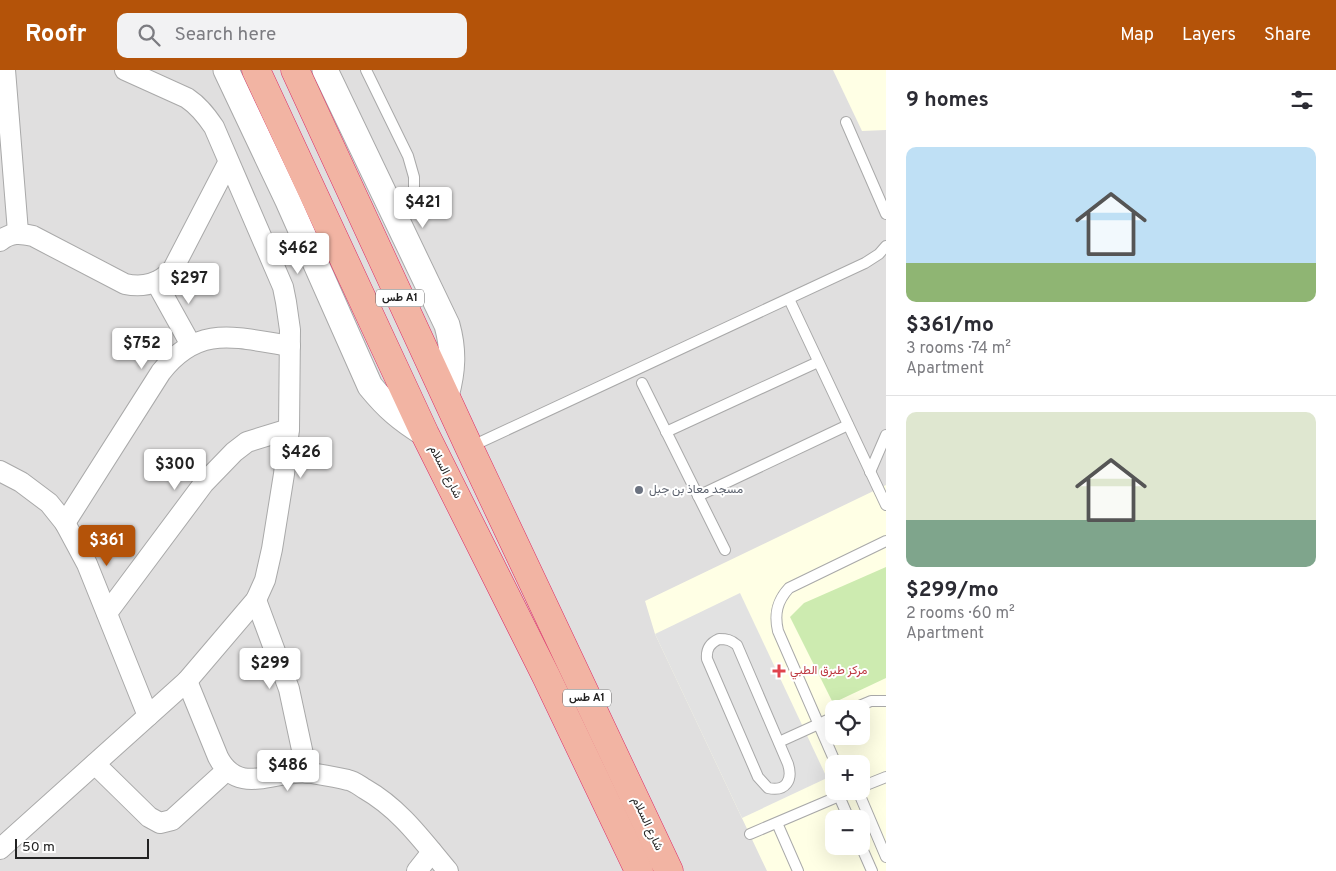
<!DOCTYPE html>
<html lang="en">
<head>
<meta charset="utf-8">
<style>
	:root { --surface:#fff; --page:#f2f2f3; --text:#2b2b33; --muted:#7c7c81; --line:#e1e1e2; --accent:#b45309 }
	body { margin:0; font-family:Overpass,Vazirmatn,sans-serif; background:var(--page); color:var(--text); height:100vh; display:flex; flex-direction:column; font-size:19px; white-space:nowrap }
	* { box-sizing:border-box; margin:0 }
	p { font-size:16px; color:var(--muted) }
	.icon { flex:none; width:28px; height:28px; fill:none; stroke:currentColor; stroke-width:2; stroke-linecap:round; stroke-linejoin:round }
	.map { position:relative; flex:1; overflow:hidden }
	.details { display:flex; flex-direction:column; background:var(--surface); width:450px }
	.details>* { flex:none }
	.tools { position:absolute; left:825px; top:630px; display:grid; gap:10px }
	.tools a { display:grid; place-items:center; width:45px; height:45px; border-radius:10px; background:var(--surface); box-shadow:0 5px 20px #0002; font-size:25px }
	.scale { position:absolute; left:15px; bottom:12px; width:134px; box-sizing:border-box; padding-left:5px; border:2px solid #222; border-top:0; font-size:14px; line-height:18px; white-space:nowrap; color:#222; -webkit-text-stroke:4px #fff; paint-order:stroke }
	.price { position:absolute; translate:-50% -42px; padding:0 11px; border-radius:5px; background:#fff; color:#222; font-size:16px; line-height:32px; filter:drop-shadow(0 1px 2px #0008) }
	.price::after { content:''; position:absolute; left:50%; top:30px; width:15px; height:11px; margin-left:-8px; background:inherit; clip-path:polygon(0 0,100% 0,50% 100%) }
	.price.on { background:var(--accent); color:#fff }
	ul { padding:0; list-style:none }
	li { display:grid; align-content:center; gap:10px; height:265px; padding:0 20px }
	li+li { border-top:1px solid var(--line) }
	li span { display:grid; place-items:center; height:155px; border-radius:10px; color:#555 }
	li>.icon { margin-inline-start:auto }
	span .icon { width:90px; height:90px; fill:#fffc; stroke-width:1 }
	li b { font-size:21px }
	h2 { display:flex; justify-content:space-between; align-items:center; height:60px; padding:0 20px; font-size:21px }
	header { display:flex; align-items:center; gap:30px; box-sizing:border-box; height:70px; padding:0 25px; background:var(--accent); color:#fff }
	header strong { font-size:24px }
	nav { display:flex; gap:28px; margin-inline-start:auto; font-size:18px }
	.search { width:350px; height:45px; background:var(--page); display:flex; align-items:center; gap:12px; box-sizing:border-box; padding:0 18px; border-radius:10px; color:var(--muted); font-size:19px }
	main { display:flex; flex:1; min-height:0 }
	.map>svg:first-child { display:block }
</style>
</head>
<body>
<header>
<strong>Roofr</strong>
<div class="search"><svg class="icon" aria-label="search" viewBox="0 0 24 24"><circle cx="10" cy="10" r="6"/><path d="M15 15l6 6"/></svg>Search here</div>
<nav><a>Map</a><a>Layers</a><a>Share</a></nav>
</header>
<main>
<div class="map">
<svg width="886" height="801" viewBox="0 0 886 801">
	<rect width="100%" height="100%" fill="#f2efe9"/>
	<path fill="#e0dfdf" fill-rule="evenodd" d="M 0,0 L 886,0 L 886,801 L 0,801 ZM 834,639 L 861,639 L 861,666 L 834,666 ZM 834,694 L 861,694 L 861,721 L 834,721 ZM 834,749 L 861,749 L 861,776 L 834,776 Z"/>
	<g fill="#ffffe5" fill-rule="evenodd">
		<path d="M 833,0 L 886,0 L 886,60 L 862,61 Z"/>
		<path d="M 886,415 L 886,801 L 767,801 L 655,564 L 645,531 ZM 834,639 L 861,639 L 861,666 L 834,666 ZM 834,694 L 861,694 L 861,721 L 834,721 ZM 834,749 L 861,749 L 861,776 L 834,776 Z"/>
	</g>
	<path fill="#cdebb0" d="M 886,497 L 886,608 L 833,633 L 790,547 L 804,533 Z"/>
	<path fill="#e2e2e2" d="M 740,523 L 827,708 L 742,748 L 655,564 Z"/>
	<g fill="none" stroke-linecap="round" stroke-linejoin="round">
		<defs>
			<g id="service">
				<path d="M 366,0 L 408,86 L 414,107 L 414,128 L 411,138 L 400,155"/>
				<path d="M 846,52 L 886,144"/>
				<path d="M 789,229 L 886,435"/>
				<path d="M 642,313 L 725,480"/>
				<path d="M 666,362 L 818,292"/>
				<path d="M 470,377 L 865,193 L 879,184 L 886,176"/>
				<path d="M 870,402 L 886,365"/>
				<path d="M 698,426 L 848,355"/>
				<path d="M 719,569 C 727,569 731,570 737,575 L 788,694 C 793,710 786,722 768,718 L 758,707 L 707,589 C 706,579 710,573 719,569 Z"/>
				<path d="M 852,639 L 871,631 L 886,631"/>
				<path d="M 779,672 L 834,647"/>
				<path d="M 836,694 L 778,561 C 774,544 777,531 789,518 L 886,471"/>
				<path d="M 861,717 L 886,707"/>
				<path d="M 858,721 L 886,787"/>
				<path d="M 839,726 L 849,749"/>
				<path d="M 777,753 L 798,801"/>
				<path d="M 750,764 L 851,721"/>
				<path d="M 861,776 L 872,801"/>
			</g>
			<g id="minor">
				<path d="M 5,0 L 18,162"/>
				<path d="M 0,171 C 11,162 20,163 33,166 L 125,214 C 144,218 159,214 173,199 L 228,93"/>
				<path d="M 156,212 L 191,275"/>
				<path d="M 0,401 L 21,412 L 49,433 L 65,453 L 87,494 L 148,646"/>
				<path d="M 65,453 L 161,302 C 199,253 237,268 290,276"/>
				<path d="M 256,530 L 289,619 L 307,703"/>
				<path d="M 107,543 L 204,413 L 234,382 L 247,372 L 289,359"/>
				<path d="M 187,611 L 218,687 C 239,728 276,698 311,703 C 323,705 336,707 348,710 C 354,711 360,716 365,719 C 400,739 422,770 448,801"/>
				<path d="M 95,694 L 149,747 L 160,753 L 172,750 L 227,700"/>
				<path d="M 0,779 L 187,611 L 256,530 L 265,510 L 272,479 L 284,404 L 289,359 L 290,260 L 286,232 L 283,217 L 214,57 C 206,45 199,36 187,28 L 125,0"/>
				<path d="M 417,801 L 432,782"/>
			</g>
			<g id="tertiary">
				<path d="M 226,0 L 288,131 L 370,316 C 388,338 401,349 425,364"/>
				<path d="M 325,0 L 447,255 C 454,280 453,301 446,326"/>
			</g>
			<g id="trunk">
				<path d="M 256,0 L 425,364 L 546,606 L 639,801"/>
				<path d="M 295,0 L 469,377 L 669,801"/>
			</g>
		</defs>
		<use href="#service" stroke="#a9a9a9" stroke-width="12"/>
		<use href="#minor" stroke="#a9a9a9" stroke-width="22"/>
		<use href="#tertiary" stroke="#a9a9a9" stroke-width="27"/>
		<use href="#trunk" stroke="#dc2a67" stroke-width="29"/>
		<use href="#service" stroke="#fff" stroke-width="10"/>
		<use href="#minor" stroke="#fff" stroke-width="20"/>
		<use href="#tertiary" stroke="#fff" stroke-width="25"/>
		<use href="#trunk" stroke="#f2b4a3" stroke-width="28"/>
	</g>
	<circle fill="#6b7280" stroke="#fff" stroke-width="2" cx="639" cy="420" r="5"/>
	<path fill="#e0444e" stroke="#fff" stroke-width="2" d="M776.5 593.5h5v5h5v5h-5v5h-5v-5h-5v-5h5z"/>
	<g text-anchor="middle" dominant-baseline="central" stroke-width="4" stroke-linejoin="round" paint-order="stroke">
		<g fill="#fff" stroke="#646464" stroke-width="1">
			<rect x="376" y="219.5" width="48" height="17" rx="4"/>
			<rect x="563" y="619.5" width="48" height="17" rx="4"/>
		</g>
		<g font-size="11" font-weight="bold" fill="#222">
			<text x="400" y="228">طس A1</text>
			<text x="587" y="628">طس A1</text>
		</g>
		<g font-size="12" fill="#222" stroke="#fff">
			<text transform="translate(445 402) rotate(63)">شارع السلام</text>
			<text transform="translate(647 754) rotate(65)">شارع السلام</text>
		</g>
		<g font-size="12" fill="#5b616d" stroke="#fff" text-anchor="start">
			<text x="649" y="420">مسجد معاذ بن جبل</text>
		</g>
		<g font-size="12" fill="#be3a42" stroke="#fff" text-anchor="start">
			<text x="790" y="601">مركز طبرق الطبي</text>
		</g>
	</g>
</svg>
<div class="tools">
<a><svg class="icon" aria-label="locate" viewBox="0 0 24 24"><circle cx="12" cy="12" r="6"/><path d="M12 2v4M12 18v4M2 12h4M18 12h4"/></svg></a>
<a>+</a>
<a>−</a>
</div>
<div class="scale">50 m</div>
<b class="price" style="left:423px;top:159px">$421</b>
<b class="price" style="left:298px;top:205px">$462</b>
<b class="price" style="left:189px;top:235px">$297</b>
<b class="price" style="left:142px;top:300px">$752</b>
<b class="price" style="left:301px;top:409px">$426</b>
<b class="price" style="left:175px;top:421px">$300</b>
<b class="price on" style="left:107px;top:497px">$361</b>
<b class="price" style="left:270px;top:620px">$299</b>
<b class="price" style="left:288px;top:722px">$486</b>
</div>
<section class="details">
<h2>9 homes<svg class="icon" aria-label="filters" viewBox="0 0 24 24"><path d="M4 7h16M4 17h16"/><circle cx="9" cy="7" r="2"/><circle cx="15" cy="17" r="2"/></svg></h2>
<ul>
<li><span style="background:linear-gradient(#bfe0f5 75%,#8fb573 0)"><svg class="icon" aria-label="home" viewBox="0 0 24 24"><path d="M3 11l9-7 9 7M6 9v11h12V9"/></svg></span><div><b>$361/mo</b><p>3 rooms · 74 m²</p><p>Apartment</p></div></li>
<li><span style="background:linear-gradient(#dfe7d0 70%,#7fa58c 0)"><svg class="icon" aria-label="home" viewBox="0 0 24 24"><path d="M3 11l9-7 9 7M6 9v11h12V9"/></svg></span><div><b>$299/mo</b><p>2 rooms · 60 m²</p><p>Apartment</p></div></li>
</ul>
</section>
</main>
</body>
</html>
